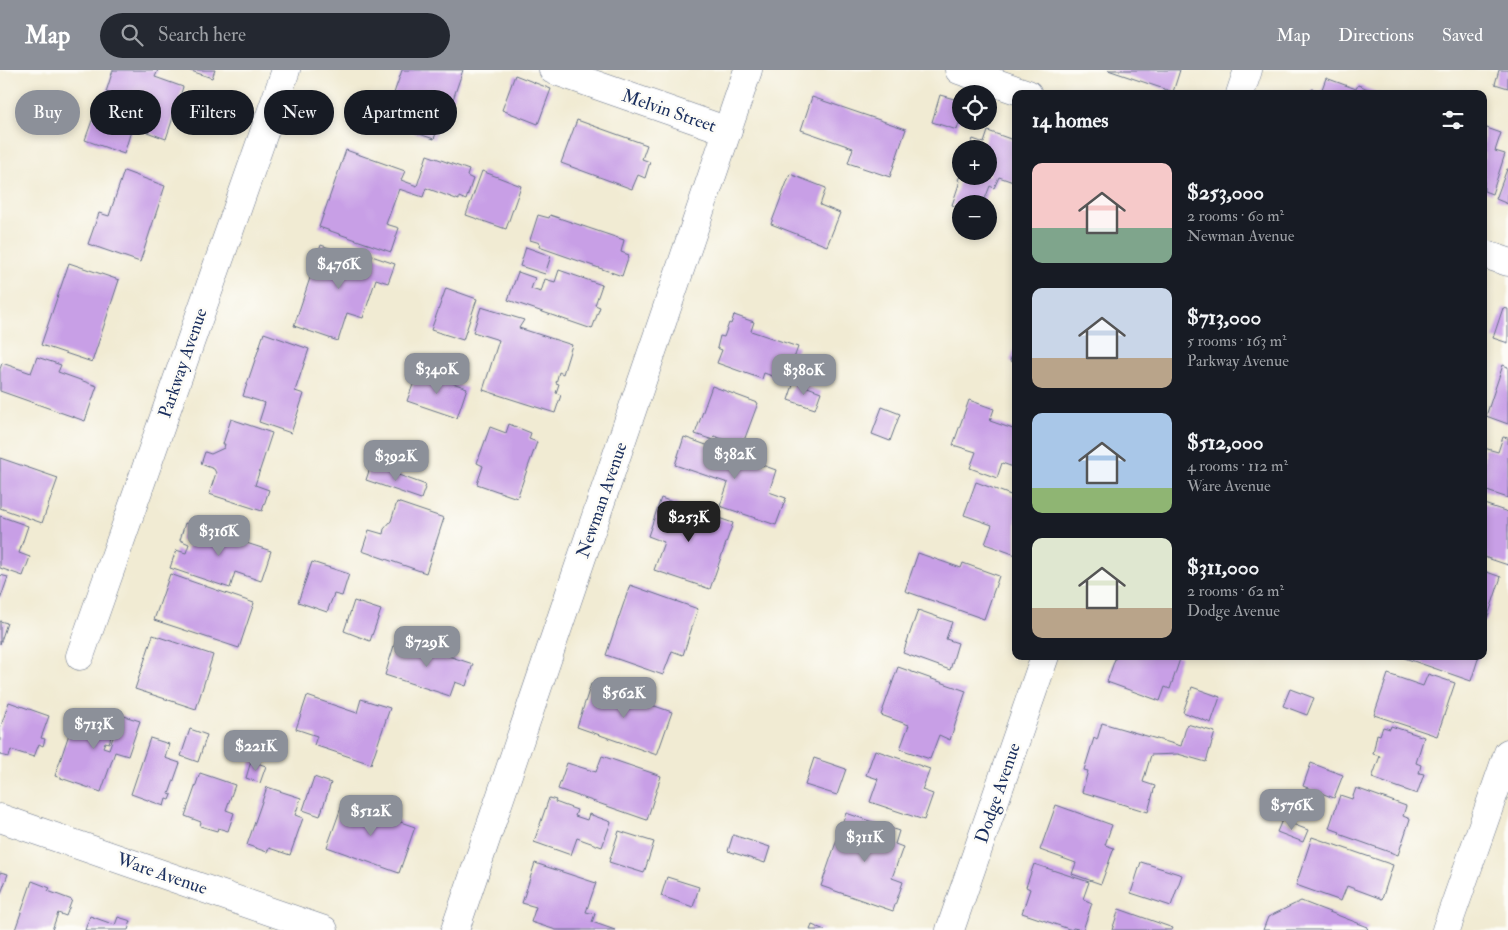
<!DOCTYPE html>
<html lang="en">
<head>
<meta charset="utf-8">
<style>
	:root { --surface:#171b24; --page:#242831; --text:#f1f3f6; --muted:#9ea1a6; --accent:#8c9099 }
	body { margin:0; font-family:"IM FELL Double Pica",serif; background:var(--page); color:var(--text); height:100vh; display:flex; flex-direction:column; font-size:19px; white-space:nowrap }
	* { box-sizing:border-box; margin:0 }
	p { font-size:16px; color:var(--muted) }
	.icon { flex:none; width:28px; height:28px; fill:none; stroke:currentColor; stroke-width:2; stroke-linecap:round; stroke-linejoin:round }
	.map { position:relative; flex:1; overflow:hidden }
	.drawer { position:absolute; left:1012px; top:20px; width:475px; height:570px; display:flex; flex-direction:column; background:var(--surface); border-radius:10px; box-shadow:0 2px 8px #0003 }
	.drawer>* { flex:none }
	.top-card { position:absolute; left:15px; top:20px; width:475px; height:45px; display:flex; gap:10px }
	.buttons { position:absolute; left:952px; top:15px; display:grid; gap:10px }
	.buttons a { display:grid; place-items:center; width:45px; height:45px; border-radius:50%; background:var(--surface); box-shadow:0 2px 8px #0003; font-size:25px }
	.price { position:absolute; translate:-50% -42px; padding:0 11px; border-radius:10px; background:var(--accent); color:#fff; font-size:16px; line-height:32px; filter:drop-shadow(0 1px 2px #0008) }
	.price::after { content:''; position:absolute; left:50%; top:30px; width:15px; height:11px; margin-left:-8px; background:inherit; clip-path:polygon(0 0,100% 0,50% 100%) }
	.price.selected { background:#222; color:#fff }
	ul { padding:0; list-style:none }
	li { display:flex; align-items:center; gap:15px; height:125px; padding:0 20px }
	li span { display:grid; place-items:center; flex:none; width:140px; height:100px; border-radius:10px; color:#555 }
	li>.icon { margin-inline-start:auto }
	span .icon { width:60px; height:60px; fill:#fffc; stroke-width:1 }
	li b { font-size:21px }
	h2 { display:flex; justify-content:space-between; align-items:center; height:60px; padding:0 20px; font-size:21px }
	.pill { padding:0 18px; border-radius:22px; background:var(--surface); box-shadow:0 2px 8px #0003; font-size:18px; line-height:45px }
	.pill.selected { background:var(--accent); color:#fff }
	header { display:flex; align-items:center; gap:30px; box-sizing:border-box; height:70px; padding:0 25px; background:var(--accent); color:#fff }
	header strong { font-size:24px }
	nav { display:flex; gap:28px; margin-inline-start:auto; font-size:18px }
	.search { width:350px; height:45px; background:var(--page); display:flex; align-items:center; gap:12px; box-sizing:border-box; padding:0 18px; border-radius:28px; color:var(--muted); font-size:19px }
	.map>svg:first-child { display:block }
</style>
</head>
<body>
<header>
<strong>Map</strong>
<div class="search"><svg class="icon" aria-label="search" viewBox="0 0 24 24"><circle cx="10" cy="10" r="6"/><path d="M15 15l6 6"/></svg>Search here</div>
<nav><a>Map</a><a>Directions</a><a>Saved</a></nav>
</header>
<div class="map">
<svg width="1508" height="860" viewBox="0 0 1508 860">
	<rect width="100%" height="100%" fill="#fdfcf7"/>
	<filter id="ink" filterUnits="userSpaceOnUse"><feTurbulence type="fractalNoise" baseFrequency=".02" numOctaves="2"/><feDisplacementMap in="SourceGraphic" scale="10" xChannelSelector="R" yChannelSelector="G"/><feConvolveMatrix kernelMatrix="1 2 1 2 8 2 1 2 1" color-interpolation-filters="sRGB"/></filter>
	<filter id="wash" filterUnits="userSpaceOnUse"><feTurbulence type="fractalNoise" baseFrequency=".0096" numOctaves="4" result="noise"/><feDisplacementMap in="SourceGraphic" scale="20" xChannelSelector="R" yChannelSelector="G"/><feGaussianBlur stdDeviation="1.12" result="paint"/><feColorMatrix in="noise" values="0 0 0 0 0 0 0 0 0 0 0 0 0 0 0 0 0 1.4 0 .05"/><feComposite in="paint" operator="in"/></filter>
	<g filter="url(#wash)">
		<rect width="100%" height="100%" fill="#f1ebd3"/>
		<g id="blocks">
			<g fill="#c89fe6">
				<path d="M 113,0 L 158,0 L 155,7 L 183,17 L 166,69 L 136,58 L 135,62 L 131,61 L 124,84 L 85,70 L 94,45 L 114,52 L 122,28 L 106,22 Z"/>
				<path d="M 188,0 L 215,0 L 212,8 Z"/>
				<path d="M 402,0 L 463,0 L 447,47 L 442,45 L 434,69 L 384,52 Z"/>
				<path d="M 1108,0 L 1180,0 L 1173,22 Z"/>
				<path d="M 1499,0 L 1508,0 L 1508,18 L 1495,14 Z"/>
				<path d="M 515,5 L 551,19 L 538,54 L 502,40 Z"/>
				<path d="M 1326,8 L 1356,19 L 1358,15 L 1381,24 L 1310,24 L 1312,19 L 1321,22 Z"/>
				<path d="M 940,25 L 961,31 L 961,46 L 957,60 L 932,52 Z"/>
				<path d="M 812,27 L 906,59 L 890,107 L 848,93 L 853,78 L 801,60 Z"/>
				<path d="M 577,50 L 647,75 L 642,89 L 650,92 L 645,108 L 638,105 L 632,119 L 561,93 Z"/>
				<path d="M 1484,57 L 1501,63 L 1495,81 L 1505,84 L 1492,124 L 1484,121 Z"/>
				<path d="M 988,61 L 1016,71 L 1016,113 L 999,107 L 994,118 L 990,116 L 983,134 L 961,134 L 961,138 L 952,135 L 960,111 L 958,110 L 960,106 L 989,106 L 989,79 L 969,79 L 973,69 L 984,73 Z"/>
				<path d="M 346,80 L 405,101 L 401,110 L 417,116 L 427,85 L 469,100 L 467,106 L 473,109 L 466,130 L 459,127 L 459,130 L 426,118 L 423,127 L 399,119 L 386,154 L 399,158 L 391,182 L 319,157 Z"/>
				<path d="M 1507,99 L 1508,99 L 1508,134 L 1496,129 Z"/>
				<path d="M 124,101 L 165,116 L 140,192 L 88,174 L 99,143 L 109,146 Z"/>
				<path d="M 482,101 L 521,116 L 506,159 L 466,145 Z"/>
				<path d="M 790,104 L 826,118 L 820,135 L 840,143 L 827,176 L 771,154 Z"/>
				<path d="M 538,145 L 549,148 L 550,145 L 624,170 L 621,182 L 629,185 L 622,206 L 539,177 L 540,173 L 530,170 Z"/>
				<path d="M 321,175 L 361,189 L 363,183 L 395,194 L 388,213 L 376,209 L 363,248 L 347,243 L 338,271 L 294,256 Z"/>
				<path d="M 526,177 L 551,186 L 545,204 L 520,196 Z"/>
				<path d="M 69,193 L 119,210 L 92,292 L 41,275 Z"/>
				<path d="M 559,200 L 602,215 L 595,235 L 600,237 L 592,259 L 508,230 L 518,202 L 535,208 L 531,219 L 541,222 L 545,209 L 555,212 Z"/>
				<path d="M 446,218 L 477,229 L 463,270 L 431,260 Z"/>
				<path d="M 481,237 L 524,250 L 519,258 L 572,275 L 563,304 L 559,302 L 556,313 L 559,314 L 556,323 L 561,325 L 555,343 L 483,320 L 499,270 L 473,262 Z"/>
				<path d="M 1503,238 L 1508,239 L 1508,273 L 1493,268 Z"/>
				<path d="M 734,245 L 754,252 L 751,261 L 798,277 L 786,311 L 764,303 L 762,309 L 717,293 L 722,280 L 717,278 L 720,266 L 724,267 L 729,253 L 731,254 Z"/>
				<path d="M 264,263 L 309,279 L 295,321 L 304,324 L 291,363 L 259,352 L 265,333 L 243,326 Z"/>
				<path d="M 1016,274 L 1016,293 L 1010,291 Z"/>
				<path d="M 37,287 L 61,295 L 58,302 L 97,316 L 85,351 L 0,321 L 0,299 L 2,293 L 31,303 Z"/>
				<path d="M 1503,295 L 1508,297 L 1508,354 L 1486,346 Z"/>
				<path d="M 418,301 L 467,318 L 457,348 L 407,331 Z"/>
				<path d="M 794,312 L 821,322 L 815,339 L 788,330 Z"/>
				<path d="M 712,316 L 758,333 L 742,376 L 714,366 L 713,370 L 695,364 Z"/>
				<path d="M 969,330 L 994,339 L 990,351 L 1016,360 L 1016,398 L 1002,393 L 997,408 L 970,398 L 976,382 L 953,375 Z"/>
				<path d="M 882,337 L 900,344 L 890,371 L 872,364 Z"/>
				<path d="M 231,349 L 272,363 L 255,415 L 269,420 L 262,441 L 209,424 L 216,403 L 214,399 L 201,394 L 205,382 L 211,384 L 224,378 L 225,374 L 223,374 Z"/>
				<path d="M 509,354 L 531,363 L 529,369 L 537,372 L 517,428 L 477,414 L 483,396 L 477,393 L 490,357 L 506,363 Z"/>
				<path d="M 684,367 L 776,400 L 769,422 L 786,428 L 776,455 L 720,436 L 728,413 L 675,395 Z"/>
				<path d="M 1503,367 L 1508,368 L 1508,428 L 1484,420 L 1484,378 L 1498,382 Z"/>
				<path d="M 0,388 L 58,408 L 42,453 L 0,438 Z"/>
				<path d="M 371,395 L 426,415 L 421,429 L 366,410 Z"/>
				<path d="M 976,412 L 1016,427 L 1016,485 L 985,474 L 992,455 L 964,445 Z"/>
				<path d="M 661,428 L 733,453 L 710,519 L 654,500 L 664,472 L 648,466 Z"/>
				<path d="M 397,432 L 444,448 L 426,503 L 362,481 L 369,460 L 383,464 L 384,459 L 391,451 Z"/>
				<path d="M 1484,434 L 1508,442 L 1508,495 L 1484,487 Z"/>
				<path d="M 0,446 L 28,456 L 19,483 L 30,487 L 23,506 L 0,498 Z"/>
				<path d="M 185,453 L 271,481 L 261,511 L 235,502 L 230,518 L 170,498 L 176,480 L 186,483 L 189,474 L 180,470 Z"/>
				<path d="M 918,483 L 961,498 L 963,493 L 999,506 L 984,549 L 905,521 Z"/>
				<path d="M 312,492 L 349,504 L 342,526 L 334,524 L 327,542 L 298,532 Z"/>
				<path d="M 1484,501 L 1501,507 L 1486,552 L 1484,551 Z"/>
				<path d="M 170,504 L 254,533 L 239,578 L 154,550 Z"/>
				<path d="M 0,505 L 8,507 L 0,530 Z"/>
				<path d="M 630,515 L 698,539 L 683,585 L 672,581 L 663,605 L 606,585 Z"/>
				<path d="M 354,531 L 381,540 L 370,571 L 344,561 Z"/>
				<path d="M 918,540 L 952,552 L 946,569 L 958,573 L 950,600 L 903,583 Z"/>
				<path d="M 0,551 L 7,553 L 0,574 Z"/>
				<path d="M 153,565 L 213,585 L 196,639 L 135,619 Z"/>
				<path d="M 396,569 L 473,594 L 466,616 L 455,612 L 450,626 L 385,605 Z"/>
				<path d="M 1116,586 L 1181,586 L 1170,619 L 1165,617 L 1160,631 L 1107,612 Z"/>
				<path d="M 1399,586 L 1479,586 L 1471,611 Z"/>
				<path d="M 898,597 L 966,621 L 950,670 L 939,665 L 930,689 L 900,679 L 909,655 L 881,645 Z"/>
				<path d="M 1388,604 L 1423,616 L 1428,604 L 1455,613 L 1437,666 L 1374,645 Z"/>
				<path d="M 591,614 L 672,642 L 657,685 L 577,657 Z"/>
				<path d="M 1192,617 L 1220,627 L 1211,653 L 1183,642 Z"/>
				<path d="M 1290,619 L 1314,628 L 1307,645 L 1283,636 Z"/>
				<path d="M 307,626 L 357,643 L 361,629 L 390,638 L 371,694 L 314,675 L 317,666 L 296,659 Z"/>
				<path d="M 9,632 L 49,646 L 41,668 L 45,669 L 43,676 L 39,674 L 34,687 L 11,680 L 9,687 L 0,685 L 0,659 Z"/>
				<path d="M 76,643 L 110,654 L 107,666 L 111,667 L 109,673 L 105,672 L 103,677 L 109,679 L 121,645 L 140,651 L 128,686 L 115,682 L 101,722 L 55,706 Z"/>
				<path d="M 1102,653 L 1181,676 L 1187,654 L 1215,662 L 1206,692 L 1178,684 L 1151,685 L 1143,712 L 1155,716 L 1148,742 L 1082,722 L 1088,701 L 1084,700 L 1094,668 L 1097,670 Z"/>
				<path d="M 1391,656 L 1424,667 L 1416,693 L 1421,695 L 1419,703 L 1424,704 L 1417,724 L 1372,708 L 1380,686 L 1373,684 L 1377,664 L 1380,665 L 1383,657 L 1390,659 Z"/>
				<path d="M 190,659 L 207,665 L 198,692 L 181,686 Z"/>
				<path d="M 150,668 L 169,674 L 165,688 L 180,693 L 169,724 L 172,725 L 170,730 L 166,729 L 164,736 L 131,724 Z"/>
				<path d="M 875,680 L 930,699 L 922,720 L 933,724 L 924,750 L 870,732 L 878,709 L 866,705 Z"/>
				<path d="M 602,686 L 661,706 L 647,750 L 558,719 L 567,693 L 596,702 Z"/>
				<path d="M 814,688 L 846,699 L 837,725 L 805,715 Z"/>
				<path d="M 251,691 L 266,696 L 260,713 L 246,708 Z"/>
				<path d="M 1311,693 L 1343,705 L 1334,728 L 1303,716 Z"/>
				<path d="M 200,703 L 235,715 L 226,740 L 234,743 L 228,761 L 218,758 L 217,761 L 200,756 L 201,752 L 185,746 Z"/>
				<path d="M 314,707 L 331,713 L 320,746 L 303,740 Z"/>
				<path d="M 267,717 L 301,728 L 295,745 L 303,748 L 290,785 L 269,778 L 267,782 L 247,775 Z"/>
				<path d="M 1356,718 L 1406,736 L 1403,746 L 1410,749 L 1398,785 L 1339,764 L 1340,762 L 1329,758 L 1340,725 L 1352,729 Z"/>
				<path d="M 549,728 L 556,730 L 555,732 L 577,740 L 575,746 L 587,750 L 589,744 L 611,752 L 602,777 L 577,768 L 571,785 L 534,772 Z"/>
				<path d="M 343,732 L 415,757 L 399,803 L 327,777 Z"/>
				<path d="M 1056,735 L 1112,755 L 1105,775 L 1114,778 L 1101,814 L 1072,804 L 1076,793 L 1040,780 Z"/>
				<path d="M 846,743 L 899,761 L 895,774 L 903,777 L 892,808 L 903,812 L 893,841 L 821,816 Z"/>
				<path d="M 1282,750 L 1308,760 L 1303,772 L 1277,762 Z"/>
				<path d="M 619,761 L 654,772 L 644,803 L 609,792 Z"/>
				<path d="M 733,765 L 770,777 L 765,793 L 728,781 Z"/>
				<path d="M 1312,767 L 1393,795 L 1382,829 L 1347,816 L 1341,831 L 1296,815 Z"/>
				<path d="M 1141,792 L 1182,805 L 1171,836 L 1131,823 Z"/>
				<path d="M 535,793 L 596,813 L 586,842 L 595,844 L 592,852 L 615,860 L 556,860 L 531,852 L 536,837 L 522,833 Z"/>
				<path d="M 1034,794 L 1089,812 L 1083,829 L 1092,833 L 1083,860 L 1073,858 L 1072,860 L 1022,843 L 1030,819 L 1026,817 Z"/>
				<path d="M 0,802 L 8,804 L 0,826 Z"/>
				<path d="M 667,807 L 699,817 L 693,837 L 661,826 Z"/>
				<path d="M 32,811 L 50,818 L 48,821 L 72,830 L 66,846 L 58,843 L 52,860 L 15,860 Z"/>
				<path d="M 1301,831 L 1368,857 L 1367,860 L 1263,860 L 1268,847 Z"/>
				<path d="M 1119,839 L 1173,858 L 1172,860 L 1112,860 Z"/>
				<path d="M 90,846 L 115,855 L 118,847 L 131,851 L 128,860 L 85,860 Z"/>
				<path d="M 812,855 L 825,860 L 810,860 Z"/>
			</g>
		</g>
	</g>
	<g filter="url(#ink)">
		<use href="#blocks" fill-opacity="0" stroke="#667187" stroke-width="1"/>
		<g fill="none" stroke-linecap="round" stroke-linejoin="round">
			<defs>
				<g id="minor">
					<path d="M 553,0 L 728,61"/>
					<path d="M 959,0 L 1028,24"/>
					<path d="M 1240,24 L 1248,0"/>
					<path d="M 1484,184 L 1508,192"/>
					<path d="M 80,586 L 286,0"/>
					<path d="M 0,748 L 324,860"/>
					<path d="M 455,860 L 748,0"/>
					<path d="M 950,860 L 1045,586"/>
					<path d="M 1446,860 L 1508,683"/>
				</g>
			</defs>
			<use href="#minor" stroke="#667187" stroke-width="29"/>
			<use href="#minor" stroke="#fff" stroke-width="28"/>
		</g>
	</g>
	<g text-anchor="middle" dominant-baseline="central" stroke-width="5" stroke-linejoin="round" paint-order="stroke">
		<g font-size="18" fill="#1b2f5e" stroke="#fdfcf7">
			<text transform="translate(669 41) rotate(19)">Melvin Street</text>
			<text transform="translate(183 293) rotate(-71)">Parkway Avenue</text>
			<text transform="translate(602 430) rotate(-71)">Newman Avenue</text>
			<text transform="translate(998 723) rotate(-71)">Dodge Avenue</text>
			<text transform="translate(162 804) rotate(19)">Ware Avenue</text>
		</g>
	</g>
</svg>
<div class="buttons">
<a><svg class="icon" aria-label="locate" viewBox="0 0 24 24"><circle cx="12" cy="12" r="6"/><path d="M12 2v4M12 18v4M2 12h4M18 12h4"/></svg></a>
<a>+</a>
<a>−</a>
</div>
<b class="price" style="left:339px;top:220px">$476K</b>
<b class="price" style="left:437px;top:325px">$340K</b>
<b class="price" style="left:804px;top:326px">$380K</b>
<b class="price" style="left:735px;top:410px">$382K</b>
<b class="price" style="left:396px;top:412px">$392K</b>
<b class="price selected" style="left:689px;top:473px">$253K</b>
<b class="price" style="left:219px;top:487px">$316K</b>
<b class="price" style="left:427px;top:598px">$729K</b>
<b class="price" style="left:624px;top:649px">$562K</b>
<b class="price" style="left:94px;top:680px">$713K</b>
<b class="price" style="left:256px;top:702px">$221K</b>
<b class="price" style="left:1292px;top:761px">$576K</b>
<b class="price" style="left:371px;top:767px">$512K</b>
<b class="price" style="left:865px;top:793px">$311K</b>
<div class="top-card">
<a class="pill selected">Buy</a>
<a class="pill">Rent</a>
<a class="pill">Filters</a>
<a class="pill">New</a>
<a class="pill">Apartment</a>
</div>
<section class="drawer">
<h2>14 homes<svg class="icon" aria-label="filters" viewBox="0 0 24 24"><path d="M4 7h16M4 17h16"/><circle cx="9" cy="7" r="2"/><circle cx="15" cy="17" r="2"/></svg></h2>
<ul>
<li><span style="background:linear-gradient(#f6c9c9 65%,#7fa58c 0)"><svg class="icon" aria-label="home" viewBox="0 0 24 24"><path d="M3 11l9-7 9 7M6 9v11h12V9"/></svg></span><div><b>$253,000</b><p>2 rooms · 60 m²</p><p>Newman Avenue</p></div></li>
<li><span style="background:linear-gradient(#c9d6e8 70%,#b9a48a 0)"><svg class="icon" aria-label="home" viewBox="0 0 24 24"><path d="M3 11l9-7 9 7M6 9v11h12V9"/></svg></span><div><b>$713,000</b><p>5 rooms · 163 m²</p><p>Parkway Avenue</p></div></li>
<li><span style="background:linear-gradient(#a9c7e8 75%,#8fb573 0)"><svg class="icon" aria-label="home" viewBox="0 0 24 24"><path d="M3 11l9-7 9 7M6 9v11h12V9"/></svg></span><div><b>$512,000</b><p>4 rooms · 112 m²</p><p>Ware Avenue</p></div></li>
<li><span style="background:linear-gradient(#dfe7d0 70%,#b9a48a 0)"><svg class="icon" aria-label="home" viewBox="0 0 24 24"><path d="M3 11l9-7 9 7M6 9v11h12V9"/></svg></span><div><b>$311,000</b><p>2 rooms · 62 m²</p><p>Dodge Avenue</p></div></li>
</ul>
</section>
</div>
</body>
</html>
